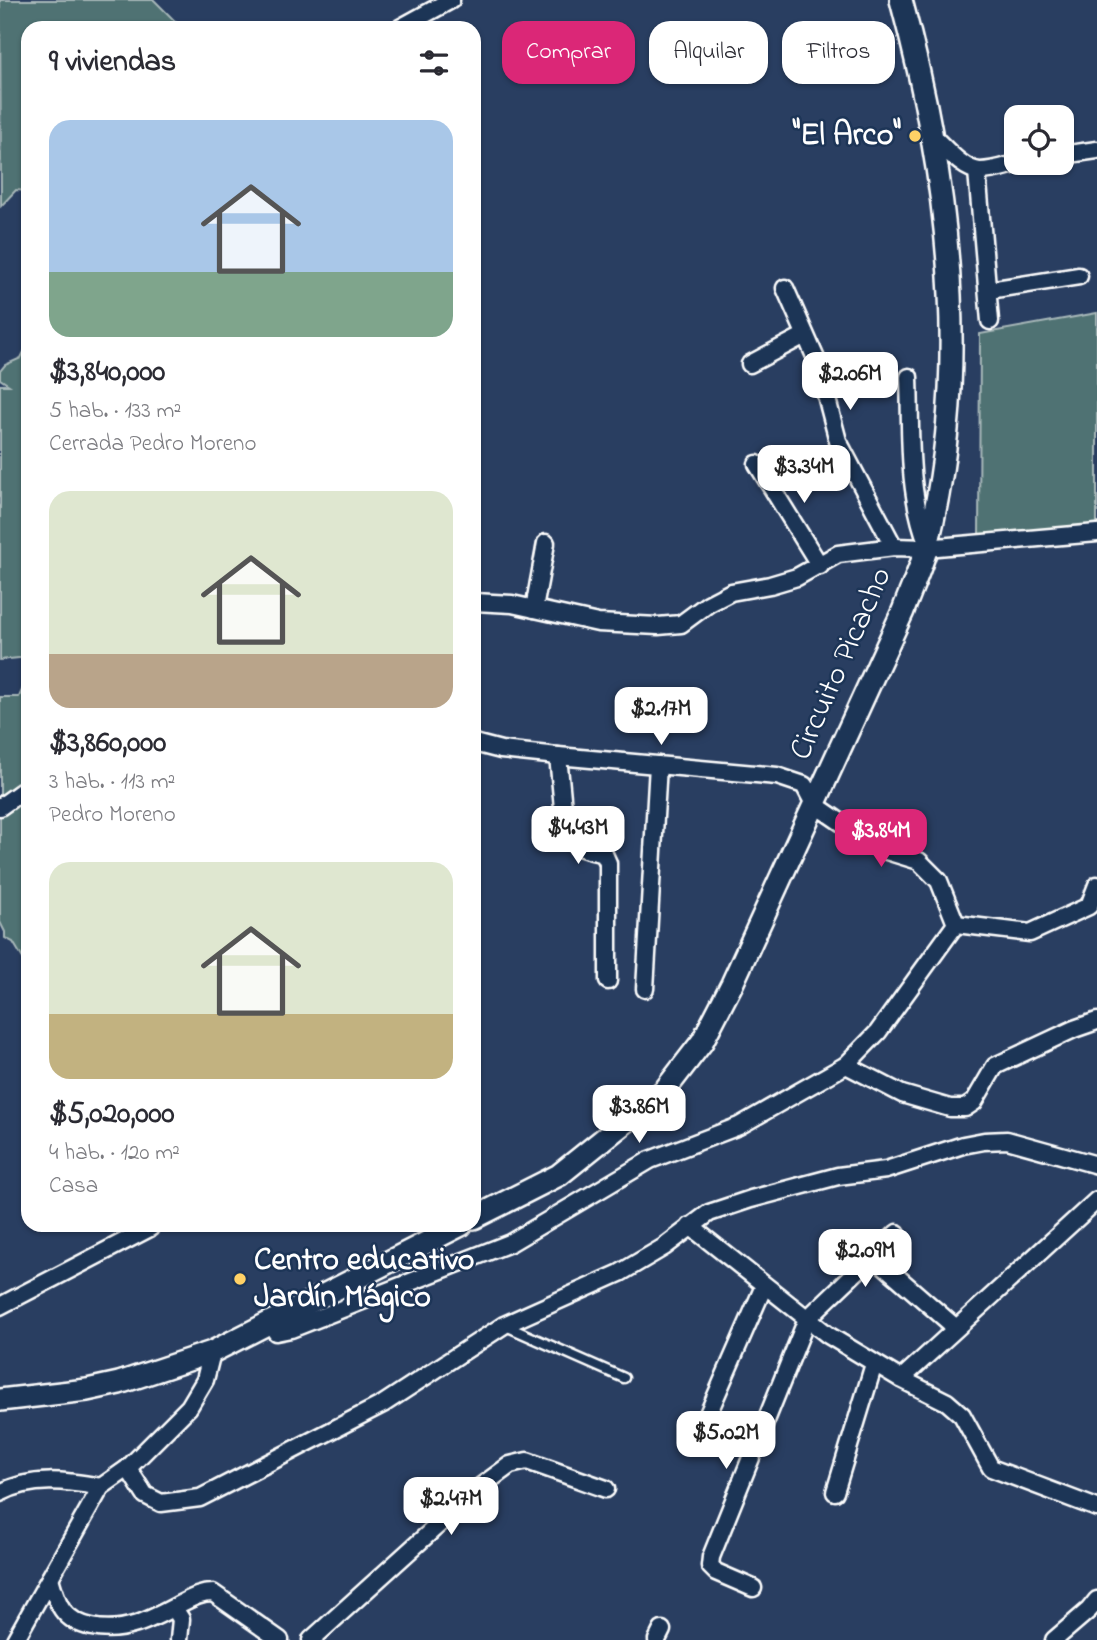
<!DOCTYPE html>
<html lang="es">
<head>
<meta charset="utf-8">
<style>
	:root { --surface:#fff; --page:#f7f7f7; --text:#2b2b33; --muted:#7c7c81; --accent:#db2777 }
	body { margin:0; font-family:"Indie Flower",sans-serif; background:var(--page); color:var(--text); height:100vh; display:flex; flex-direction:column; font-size:26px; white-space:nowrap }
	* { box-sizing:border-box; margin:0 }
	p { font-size:23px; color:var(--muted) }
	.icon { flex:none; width:38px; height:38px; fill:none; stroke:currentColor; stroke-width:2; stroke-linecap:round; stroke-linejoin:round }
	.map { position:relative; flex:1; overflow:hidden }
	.panel { position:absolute; left:21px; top:21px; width:460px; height:1211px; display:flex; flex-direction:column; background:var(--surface); border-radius:21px; box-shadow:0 2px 5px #0004 }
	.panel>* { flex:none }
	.banner { position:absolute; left:502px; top:21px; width:488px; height:63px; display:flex; gap:14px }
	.controls { position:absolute; left:1004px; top:105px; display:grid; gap:14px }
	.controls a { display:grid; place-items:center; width:70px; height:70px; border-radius:14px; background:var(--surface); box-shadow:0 2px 5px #0004; font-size:35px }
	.price { position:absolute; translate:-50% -60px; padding:0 16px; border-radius:14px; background:#fff; color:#222; font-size:23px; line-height:46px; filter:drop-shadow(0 2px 4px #0008) }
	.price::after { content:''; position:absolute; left:50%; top:42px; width:21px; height:16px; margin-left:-10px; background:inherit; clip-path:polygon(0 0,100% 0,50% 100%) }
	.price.active { background:var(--accent); color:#fff }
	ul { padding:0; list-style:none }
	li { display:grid; align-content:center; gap:14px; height:371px; padding:0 28px }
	li span { display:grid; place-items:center; height:217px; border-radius:21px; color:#555 }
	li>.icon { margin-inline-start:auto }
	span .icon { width:126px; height:126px; fill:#fffc; stroke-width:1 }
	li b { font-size:30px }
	h2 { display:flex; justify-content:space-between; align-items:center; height:84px; padding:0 28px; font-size:30px }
	.tag { padding:0 24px; border-radius:21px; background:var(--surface); box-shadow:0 2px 5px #0004; font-size:24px; line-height:63px }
	.tag.active { background:var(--accent); color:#fff }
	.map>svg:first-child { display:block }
</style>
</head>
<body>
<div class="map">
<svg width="1097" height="1640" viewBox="0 0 1097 1640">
	<rect width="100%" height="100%" fill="#293e61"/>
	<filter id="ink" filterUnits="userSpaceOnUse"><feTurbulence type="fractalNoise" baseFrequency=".0143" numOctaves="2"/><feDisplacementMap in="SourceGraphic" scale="14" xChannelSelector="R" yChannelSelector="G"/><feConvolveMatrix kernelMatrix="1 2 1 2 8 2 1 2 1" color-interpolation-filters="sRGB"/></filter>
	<g filter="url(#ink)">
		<g fill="#507273" stroke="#a8b8b9" stroke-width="2">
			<path d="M 0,0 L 154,0 L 176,22 L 179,28 L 28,28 L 28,191 L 16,190 L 1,206 Z"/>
			<path d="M 1097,313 L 1097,533 L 979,543 L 980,334 Z"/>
			<path d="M 26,348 L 28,348 L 28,657 L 0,660 L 0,385 L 9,385 L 0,379 L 0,371 L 5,365 L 21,358 Z"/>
			<path d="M 28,677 L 28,967 L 13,942 L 5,938 L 5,932 L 0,922 L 0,697 L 19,697 Z"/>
		</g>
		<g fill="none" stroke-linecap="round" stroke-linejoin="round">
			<defs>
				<path id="service" d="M 506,1326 L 624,1378"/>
				<g id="minor">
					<path d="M 400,28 L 451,0"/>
					<path d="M 930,134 C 943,145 962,170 980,171 C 994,171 1006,166 1019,163"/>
					<path d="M 1062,155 L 1097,150"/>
					<path d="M 977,171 L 990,321"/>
					<path d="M 785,288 L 817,361 L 838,441 L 894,547"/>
					<path d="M 989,290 L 1079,276"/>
					<path d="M 750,364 L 805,335"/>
					<path d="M 909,377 C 911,432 907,490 927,542"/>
					<path d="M 757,464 L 820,566"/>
					<path d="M 474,602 L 512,604 L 598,623 L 658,626 L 681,624 L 708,604 L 731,592 L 770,585 L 797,577 L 838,554 L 894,547 L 926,548 L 1097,533"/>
					<path d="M 534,609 L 546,543"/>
					<path d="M 474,743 L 501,750 L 558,756 L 777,776 L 804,785 L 814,804 L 880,849 L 919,861 L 939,881 L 956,924"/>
					<path d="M 558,756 L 565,829 C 572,851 585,848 604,854 L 608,863 L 608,981"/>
					<path d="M 0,807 L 28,787"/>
					<path d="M 956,924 L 1030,933 L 1089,906 L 1097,885"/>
					<path d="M 645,989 L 658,765"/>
					<path d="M 846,1065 L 902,1094 L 950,1108 L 965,1108 L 974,1102 L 995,1066 L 1074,1029 L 1097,1021"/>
					<path d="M 690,1226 L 828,1335 L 901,1379 L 947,1402 L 962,1415 L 991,1468 L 1097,1508"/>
					<path d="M 873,1256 L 956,1328"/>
					<path d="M 0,1306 L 150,1228 L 151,1225"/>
					<path d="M 270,1322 L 276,1332 L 291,1329 L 510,1243 L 650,1160 L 739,1126 L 846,1065 L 878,1032 L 956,924"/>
					<path d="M 901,1379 L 1097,1200"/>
					<path d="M 702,1428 L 764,1286"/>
					<path d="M 128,1468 L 145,1495 L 161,1503 L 200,1498 L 383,1404 L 504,1325 L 620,1273 L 664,1247 L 709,1213 L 751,1199 L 838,1176 L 886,1170 L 963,1145 L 984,1141 L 1007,1140 L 1097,1165"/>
					<path d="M 835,1492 L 874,1364"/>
					<path d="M 0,1493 C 32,1476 67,1481 101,1487"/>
					<path d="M 50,1578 C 57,1603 62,1621 92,1627 C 123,1634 150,1620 178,1605 C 190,1599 199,1593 213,1593 L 280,1640"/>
					<path d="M 753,1588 L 716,1572 L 710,1566 L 711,1557 L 807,1319 L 897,1233"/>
					<path d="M 174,1608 L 181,1619 L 179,1640"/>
					<path d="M 15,1640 L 101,1487 L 128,1468 L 189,1407 L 205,1380 L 212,1352"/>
					<path d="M 311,1640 L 480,1487 L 510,1465 L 527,1461 L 606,1489"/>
					<path d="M 657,1640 L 662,1630"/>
					<path d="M 1054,1640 L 1089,1610 L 1097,1600"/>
				</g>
				<g id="secondary">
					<path d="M 474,1218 L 559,1175 L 665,1090 L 702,1042 L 732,984 L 903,611 C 911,589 921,568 927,546 C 972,369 948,174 901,0"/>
					<path d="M 0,1400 L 87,1390 L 119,1383 L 212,1352 L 461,1225"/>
				</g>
			</defs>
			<use href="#service" stroke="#fff" stroke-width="13"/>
			<use href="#minor" stroke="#fff" stroke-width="21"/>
			<use href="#secondary" stroke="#fff" stroke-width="26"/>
			<use href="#service" stroke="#1d3557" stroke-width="8"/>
			<use href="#minor" stroke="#1d3557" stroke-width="16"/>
			<use href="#secondary" stroke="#1d3557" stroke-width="21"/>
		</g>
	</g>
	<g fill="#ffd166" stroke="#1d3557" stroke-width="2.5">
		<circle cx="915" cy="136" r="7"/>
		<circle cx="240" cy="1279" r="7"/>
	</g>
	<g text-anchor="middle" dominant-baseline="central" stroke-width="5" stroke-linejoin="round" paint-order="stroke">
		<g font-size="32" font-weight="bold" fill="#fff" stroke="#1d3557" text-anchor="end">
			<text x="901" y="136">"El Arco"</text>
			<text x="254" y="1261" text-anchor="start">Centro educativo<tspan x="254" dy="37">Jardín Mágico</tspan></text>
		</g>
		<g font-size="32" fill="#fff" stroke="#1d3557">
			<text transform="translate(842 664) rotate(-66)">Circuito Picacho</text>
		</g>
	</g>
</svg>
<div class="controls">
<a><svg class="icon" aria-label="locate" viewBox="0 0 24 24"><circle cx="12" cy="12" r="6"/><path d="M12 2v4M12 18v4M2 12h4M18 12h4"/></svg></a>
</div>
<b class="price" style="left:850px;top:412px">$2.06M</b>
<b class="price" style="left:804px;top:505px">$3.34M</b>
<b class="price" style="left:661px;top:747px">$2.17M</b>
<b class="price" style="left:578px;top:866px">$4.43M</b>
<b class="price active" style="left:881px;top:869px">$3.84M</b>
<b class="price" style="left:639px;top:1145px">$3.86M</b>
<b class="price" style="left:865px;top:1289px">$2.09M</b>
<b class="price" style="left:726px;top:1471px">$5.02M</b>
<b class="price" style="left:451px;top:1537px">$2.47M</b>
<div class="banner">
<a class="tag active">Comprar</a>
<a class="tag">Alquilar</a>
<a class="tag">Filtros</a>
</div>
<section class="panel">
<h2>9 viviendas<svg class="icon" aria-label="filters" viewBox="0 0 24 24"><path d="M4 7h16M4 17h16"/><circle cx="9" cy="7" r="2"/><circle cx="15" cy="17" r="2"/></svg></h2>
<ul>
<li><span style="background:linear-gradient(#a9c7e8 70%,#7fa58c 0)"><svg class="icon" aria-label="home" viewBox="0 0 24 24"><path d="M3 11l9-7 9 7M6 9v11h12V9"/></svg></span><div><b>$3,840,000</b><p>5 hab. · 133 m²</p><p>Cerrada Pedro Moreno</p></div></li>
<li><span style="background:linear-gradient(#dfe7d0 75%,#b9a48a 0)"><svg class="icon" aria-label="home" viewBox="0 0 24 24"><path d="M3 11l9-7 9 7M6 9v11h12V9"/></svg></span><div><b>$3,860,000</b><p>3 hab. · 113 m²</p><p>Pedro Moreno</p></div></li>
<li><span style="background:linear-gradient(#dfe7d0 70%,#c2b280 0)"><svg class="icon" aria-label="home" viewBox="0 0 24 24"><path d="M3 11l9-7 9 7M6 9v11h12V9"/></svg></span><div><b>$5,020,000</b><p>4 hab. · 120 m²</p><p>Casa</p></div></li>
</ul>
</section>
</div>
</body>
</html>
